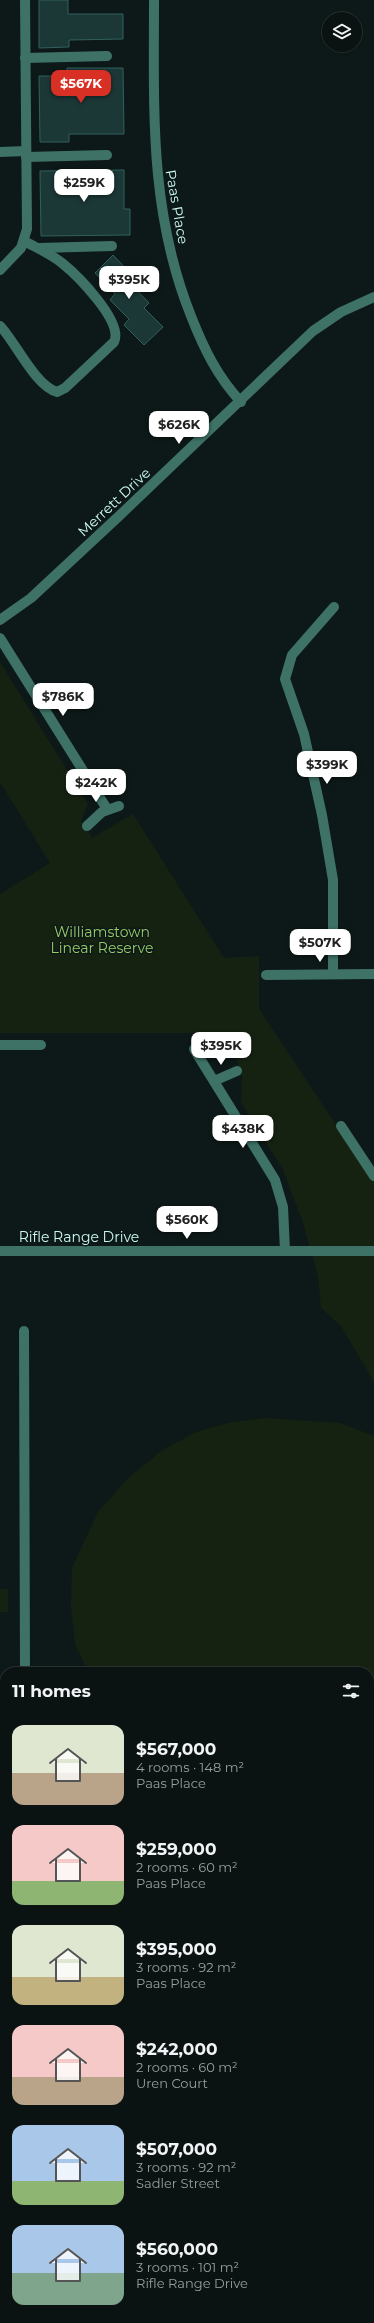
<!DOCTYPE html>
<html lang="en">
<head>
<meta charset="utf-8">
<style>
	:root { --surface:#0a1312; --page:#131c1b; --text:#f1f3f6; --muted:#999e9f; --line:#2a3232; --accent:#d93025 }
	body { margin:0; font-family:Montserrat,sans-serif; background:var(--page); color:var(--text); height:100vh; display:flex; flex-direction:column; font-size:15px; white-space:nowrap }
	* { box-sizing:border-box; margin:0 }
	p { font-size:13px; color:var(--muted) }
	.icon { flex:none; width:22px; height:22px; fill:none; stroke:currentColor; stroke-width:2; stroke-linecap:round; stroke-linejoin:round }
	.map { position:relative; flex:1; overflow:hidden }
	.drawer { position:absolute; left:0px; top:1667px; width:374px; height:656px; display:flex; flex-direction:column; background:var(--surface); border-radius:16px 16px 0 0; box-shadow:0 1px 3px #0004,0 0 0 1px var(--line) }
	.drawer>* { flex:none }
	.controls { position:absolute; left:322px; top:12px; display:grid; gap:8px }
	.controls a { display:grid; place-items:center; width:40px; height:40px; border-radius:50%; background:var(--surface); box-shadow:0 1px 3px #0004,0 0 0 1px var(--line); font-size:20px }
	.price { position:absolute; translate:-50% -34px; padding:0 9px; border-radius:8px; background:#fff; color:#222; font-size:13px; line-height:26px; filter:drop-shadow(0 1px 2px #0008) }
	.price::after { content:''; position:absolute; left:50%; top:24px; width:12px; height:9px; margin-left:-6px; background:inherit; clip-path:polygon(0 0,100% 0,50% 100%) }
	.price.on { background:var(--accent); color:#fff }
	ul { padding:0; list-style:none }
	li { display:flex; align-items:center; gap:12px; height:100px; padding:0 12px }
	li span { display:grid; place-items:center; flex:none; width:112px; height:80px; border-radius:12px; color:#555 }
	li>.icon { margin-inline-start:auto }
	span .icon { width:48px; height:48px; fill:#fffc; stroke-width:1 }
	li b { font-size:17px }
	h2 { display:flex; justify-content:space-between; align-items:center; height:48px; padding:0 12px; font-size:17px }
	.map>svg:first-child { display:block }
</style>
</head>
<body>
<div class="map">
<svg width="374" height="2323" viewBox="0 0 374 2323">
	<rect width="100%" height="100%" fill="#0d1918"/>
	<g fill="#162211">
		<path d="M 0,662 L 88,804 L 81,821 L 92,838 L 133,814 L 224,958 L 259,956 L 259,1009 L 374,1182 L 374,1382 L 341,1326 L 321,1308 L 318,1276 L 302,1220 L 283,1170 L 241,1102 L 242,1076 L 228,1033 L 0,1033 L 0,894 L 50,863 L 0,782 Z"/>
		<path d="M 264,1418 L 340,1423 L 374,1436 L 374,1711 L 369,1714 L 369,1672 L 88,1672 L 75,1644 L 71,1606 L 72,1568 L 98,1512 L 127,1479 L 161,1451 L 196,1432 L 228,1423 Z"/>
		<rect x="0" y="1589" width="8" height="23"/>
		<path d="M 369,1754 L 374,1757 L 374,2013 L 369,2017 Z"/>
	</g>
	<g fill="#1b3836" stroke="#30605e">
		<path d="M 39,0 L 68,0 L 68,14 L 123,14 L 123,39 L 69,40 L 69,47 L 39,48 Z"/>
		<path d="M 67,68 L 123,68 L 124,134 L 69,134 L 69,142 L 40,142 L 39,76 L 67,76 Z"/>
		<path d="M 124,170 L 124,209 L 130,209 L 130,235 L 41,236 L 40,171 Z"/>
		<path d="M 113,255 L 135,278 L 130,283 L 149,303 L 144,308 L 163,327 L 144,345 L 124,325 L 129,319 L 110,300 L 115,294 L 95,273 Z"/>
	</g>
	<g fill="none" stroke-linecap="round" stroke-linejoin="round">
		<g stroke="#3e7267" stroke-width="10">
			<path d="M 154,0 C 154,111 149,211 191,316 C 204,349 217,376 241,402"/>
			<path d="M 25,58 L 107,56"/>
			<path d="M 0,152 L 26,151"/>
			<path d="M 26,157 L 107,155"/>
			<path d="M 39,248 L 112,246"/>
			<path d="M 0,270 L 21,248 L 27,229 L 25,0"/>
			<path d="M 0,326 C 15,341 35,386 57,392 L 65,388 L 114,342 C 124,322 77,275 62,263 C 51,254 37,248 24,241"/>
			<path d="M 0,620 L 31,598 L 118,517 L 313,331 L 341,312 L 374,297"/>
			<path d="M 0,638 L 107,809"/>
			<path d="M 87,826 L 102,812 L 119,806"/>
			<path d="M 333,974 L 333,880 L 322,815 L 304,734 L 285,679 L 292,655 L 334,607"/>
			<path d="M 266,975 L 374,974"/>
			<path d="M 0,1045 L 41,1045"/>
			<path d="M 194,1049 L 275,1180 L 283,1207 L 285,1251"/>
			<path d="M 214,1081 L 237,1071"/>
			<path d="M 341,1126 L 374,1176"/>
			<path d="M 0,1251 L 374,1251"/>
			<path d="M 24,1331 L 25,1672"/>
			<path d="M 369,2107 L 374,2107"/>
			<path d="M 0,2108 L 5,2108"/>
			<path d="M 369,2235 L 374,2235"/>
			<path d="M 0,2236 L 5,2236"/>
			<path d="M 65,2323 L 65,2318"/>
		</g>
	</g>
	<g text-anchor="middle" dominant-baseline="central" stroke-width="3" stroke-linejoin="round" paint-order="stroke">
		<g font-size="14" fill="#ccf8f2" stroke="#0d1918">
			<text transform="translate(177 207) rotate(80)">Paas Place</text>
			<text transform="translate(114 502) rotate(-43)">Merrett Drive</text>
			<text x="79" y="1237">Rifle Range Drive</text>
		</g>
		<g font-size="14" fill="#97cd63" stroke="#0d1918">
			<text x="102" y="932">Williamstown<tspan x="102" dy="16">Linear Reserve</tspan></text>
		</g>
	</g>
</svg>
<div class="controls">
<a><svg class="icon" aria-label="layers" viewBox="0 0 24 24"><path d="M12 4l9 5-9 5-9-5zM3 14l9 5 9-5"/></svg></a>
</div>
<b class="price on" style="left:81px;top:104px">$567K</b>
<b class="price" style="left:84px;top:203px">$259K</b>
<b class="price" style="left:129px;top:300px">$395K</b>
<b class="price" style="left:179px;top:445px">$626K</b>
<b class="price" style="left:63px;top:717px">$786K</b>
<b class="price" style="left:327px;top:785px">$399K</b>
<b class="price" style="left:96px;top:803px">$242K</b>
<b class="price" style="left:320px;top:963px">$507K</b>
<b class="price" style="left:221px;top:1066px">$395K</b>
<b class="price" style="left:243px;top:1149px">$438K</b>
<b class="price" style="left:187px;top:1240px">$560K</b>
<section class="drawer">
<h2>11 homes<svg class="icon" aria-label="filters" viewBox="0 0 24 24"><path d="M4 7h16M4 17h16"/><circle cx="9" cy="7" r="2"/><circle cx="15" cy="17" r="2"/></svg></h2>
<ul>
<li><span style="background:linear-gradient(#dfe7d0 60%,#b9a48a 0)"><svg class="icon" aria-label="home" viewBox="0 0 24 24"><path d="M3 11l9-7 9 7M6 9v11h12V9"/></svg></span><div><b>$567,000</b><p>4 rooms · 148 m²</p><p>Paas Place</p></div></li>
<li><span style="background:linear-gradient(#f6c9c9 70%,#8fb573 0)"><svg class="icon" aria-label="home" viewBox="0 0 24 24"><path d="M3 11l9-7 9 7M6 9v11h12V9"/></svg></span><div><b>$259,000</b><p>2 rooms · 60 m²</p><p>Paas Place</p></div></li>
<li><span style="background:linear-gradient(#dfe7d0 65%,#c2b280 0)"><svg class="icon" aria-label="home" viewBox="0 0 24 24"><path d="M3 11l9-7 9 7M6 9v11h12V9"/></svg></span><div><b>$395,000</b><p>3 rooms · 92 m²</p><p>Paas Place</p></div></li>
<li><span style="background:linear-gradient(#f6c9c9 65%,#b9a48a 0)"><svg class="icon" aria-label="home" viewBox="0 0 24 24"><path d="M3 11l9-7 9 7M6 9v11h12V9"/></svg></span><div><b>$242,000</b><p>2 rooms · 60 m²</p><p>Uren Court</p></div></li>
<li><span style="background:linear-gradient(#a9c7e8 70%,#8fb573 0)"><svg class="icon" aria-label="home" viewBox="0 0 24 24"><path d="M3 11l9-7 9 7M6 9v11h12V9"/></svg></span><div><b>$507,000</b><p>3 rooms · 92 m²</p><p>Sadler Street</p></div></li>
<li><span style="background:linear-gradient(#a9c7e8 60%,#7fa58c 0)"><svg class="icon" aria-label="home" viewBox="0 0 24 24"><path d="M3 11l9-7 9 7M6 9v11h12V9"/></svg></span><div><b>$560,000</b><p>3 rooms · 101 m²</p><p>Rifle Range Drive</p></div></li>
</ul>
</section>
</div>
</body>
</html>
